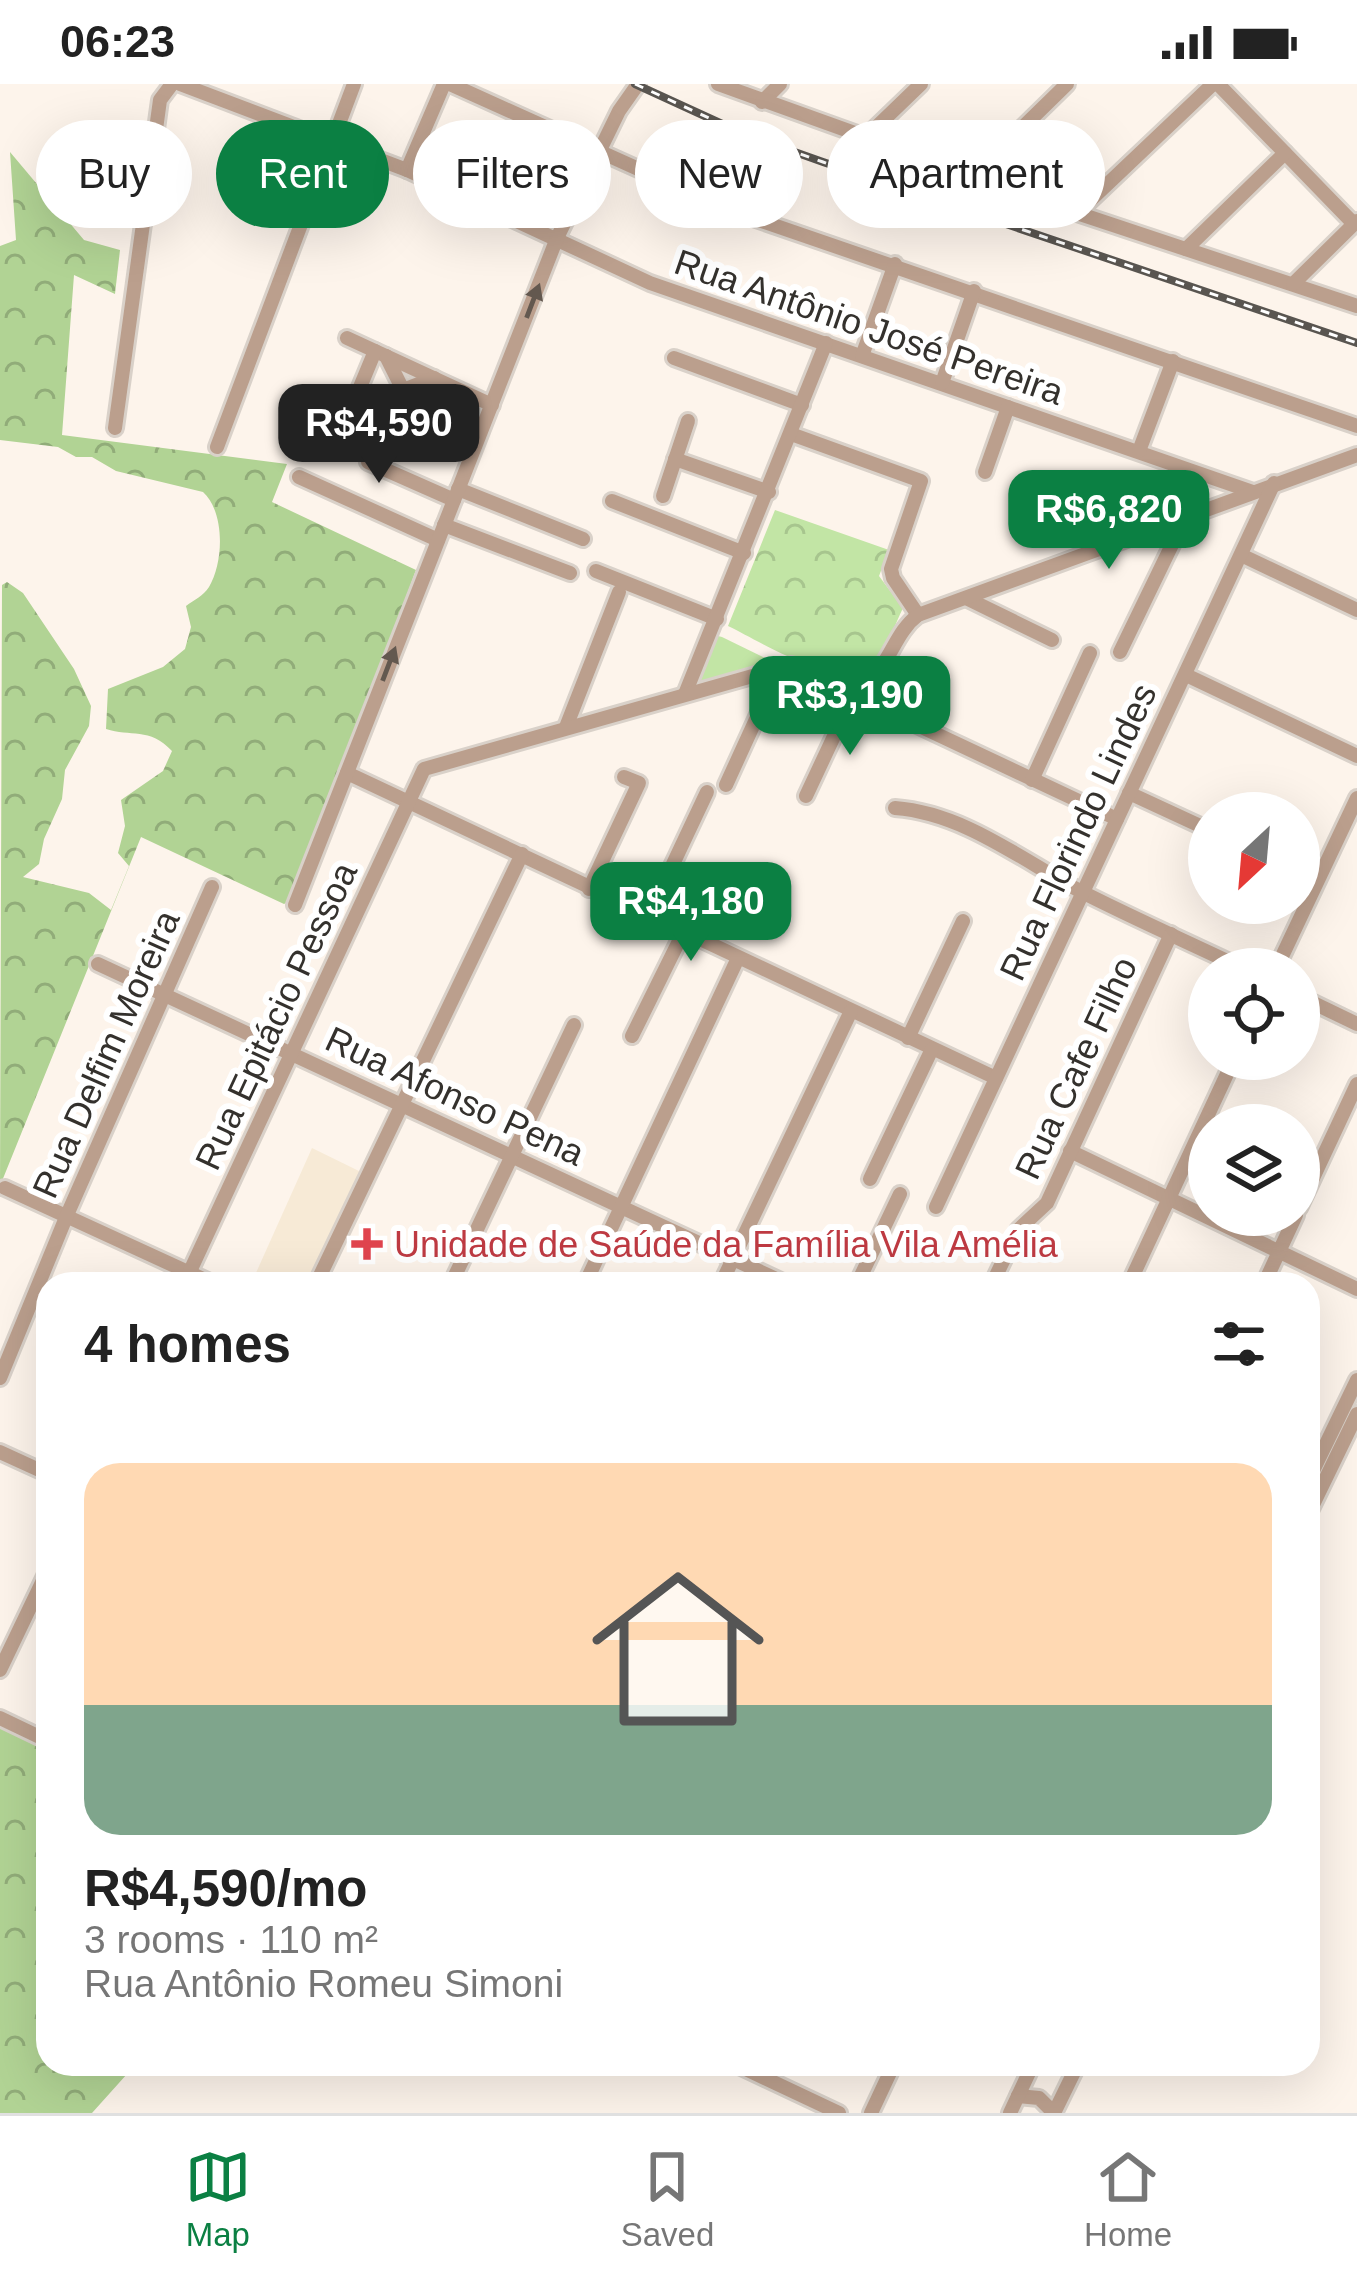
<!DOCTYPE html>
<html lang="en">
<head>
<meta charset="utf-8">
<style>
	:root { --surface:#fff; --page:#f6f6f6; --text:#222; --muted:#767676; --line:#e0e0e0; --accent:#0b8043 }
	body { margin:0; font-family:Helvetica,sans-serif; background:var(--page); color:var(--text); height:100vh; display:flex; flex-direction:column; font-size:45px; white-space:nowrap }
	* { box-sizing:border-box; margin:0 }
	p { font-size:39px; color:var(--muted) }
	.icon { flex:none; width:66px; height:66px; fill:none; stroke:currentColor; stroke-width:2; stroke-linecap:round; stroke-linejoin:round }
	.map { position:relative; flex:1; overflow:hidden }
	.drawer { position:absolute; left:36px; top:1188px; width:1284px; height:804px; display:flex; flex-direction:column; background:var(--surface); border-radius:36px; box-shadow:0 12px 48px #0002 }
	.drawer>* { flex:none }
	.guide { position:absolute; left:36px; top:36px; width:1287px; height:108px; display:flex; gap:24px }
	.needle { width:78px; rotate:206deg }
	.controls { position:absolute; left:1188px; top:708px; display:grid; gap:24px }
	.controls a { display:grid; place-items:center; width:132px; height:132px; border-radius:50%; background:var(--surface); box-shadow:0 12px 48px #0002; font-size:60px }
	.price { position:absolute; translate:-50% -102px; padding:0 27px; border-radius:24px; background:var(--accent); color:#fff; font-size:39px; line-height:78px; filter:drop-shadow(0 3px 6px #0008) }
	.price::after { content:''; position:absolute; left:50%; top:72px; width:36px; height:27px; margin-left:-18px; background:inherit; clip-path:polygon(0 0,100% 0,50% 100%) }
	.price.selected { background:#222; color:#fff }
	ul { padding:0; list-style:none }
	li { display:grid; align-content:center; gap:24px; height:636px; padding:0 48px }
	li+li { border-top:3px solid var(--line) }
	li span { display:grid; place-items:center; height:372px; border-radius:36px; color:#555 }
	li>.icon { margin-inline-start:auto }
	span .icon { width:216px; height:216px; fill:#fffc; stroke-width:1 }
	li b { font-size:51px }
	h2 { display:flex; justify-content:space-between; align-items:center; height:144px; padding:0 48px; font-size:51px }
	.pill { padding:0 42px; border-radius:54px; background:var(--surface); box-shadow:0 12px 48px #0002; font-size:42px; line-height:108px }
	.pill.selected { background:var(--accent); color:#fff }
	.status { display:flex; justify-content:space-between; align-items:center; height:84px; padding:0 60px; background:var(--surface); direction:ltr }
	.status svg { height:33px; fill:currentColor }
	.dock { display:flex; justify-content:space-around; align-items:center; height:168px; border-top:3px solid var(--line); background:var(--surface); font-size:33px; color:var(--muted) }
	.dock a { display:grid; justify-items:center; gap:6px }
	.dock .selected { color:var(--accent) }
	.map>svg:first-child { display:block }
</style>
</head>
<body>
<div class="status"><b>06:23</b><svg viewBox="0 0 49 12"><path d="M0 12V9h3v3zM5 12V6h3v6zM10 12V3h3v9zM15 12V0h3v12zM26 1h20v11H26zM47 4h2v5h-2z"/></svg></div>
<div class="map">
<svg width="1357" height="2029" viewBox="0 0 1357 2029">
	<defs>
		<pattern id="forest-crowns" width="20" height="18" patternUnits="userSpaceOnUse" patternTransform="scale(3)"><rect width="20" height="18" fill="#b1d394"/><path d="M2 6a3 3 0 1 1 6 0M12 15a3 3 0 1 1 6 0" fill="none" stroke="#91ac79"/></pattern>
		<pattern id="park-crowns" width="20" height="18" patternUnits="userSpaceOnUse" patternTransform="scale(3)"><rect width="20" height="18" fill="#c2e5a5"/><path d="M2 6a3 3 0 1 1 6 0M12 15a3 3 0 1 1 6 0" fill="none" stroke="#a7c58e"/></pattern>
	</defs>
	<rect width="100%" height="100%" fill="#fdf4eb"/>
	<path fill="#f7ead6" d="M 312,1064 L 361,1088 L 309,1200 L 251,1200 Z"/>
	<path fill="#c2e5a5" d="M 718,552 L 722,553 L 773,578 L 698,599 L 713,556 Z"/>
	<g fill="url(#forest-crowns)">
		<path d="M 10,68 L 84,156 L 120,166 L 115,210 L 74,191 L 62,351 L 287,380 L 272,418 L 416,486 L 295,814 L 284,820 L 141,753 L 0,1102 L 2,501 L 7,498 L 23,509 L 74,585 L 91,622 L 89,642 L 65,686 L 62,715 L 44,755 L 39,780 L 23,793 L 89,809 L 111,826 L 129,782 L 118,769 L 125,742 L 121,716 L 163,687 L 172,667 C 150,643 130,653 106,645 L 108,605 L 163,583 L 185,565 L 191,543 L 186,522 C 194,516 203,512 209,503 C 224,478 225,428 203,408 L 116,387 L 92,373 L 76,373 L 58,363 L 0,356 L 0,162 L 16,156 Z"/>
		<path d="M 0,1634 L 48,1657 L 48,1980 L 136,1980 L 92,2029 L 0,2029 Z"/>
	</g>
	<path fill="url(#park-crowns)" d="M 775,426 L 889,466 L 879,492 L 903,524 C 895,540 888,563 876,575 C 841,611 764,559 728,542 Z"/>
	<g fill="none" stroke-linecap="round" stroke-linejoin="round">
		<defs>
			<g id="minor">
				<path d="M 180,0 L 407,86 L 650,199 L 1253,408"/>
				<path d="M 450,0 L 727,125 L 1357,342"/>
				<path d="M 718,0 L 1077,129 L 1357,222"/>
				<path d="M 1218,0 L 1354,140"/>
				<path d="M 762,18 L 780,0"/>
				<path d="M 865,54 L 921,0"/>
				<path d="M 407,86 L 444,0"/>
				<path d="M 973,92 L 1067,0"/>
				<path d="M 1077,129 L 1213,0"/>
				<path d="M 1186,165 L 1285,69"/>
				<path d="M 1293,200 L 1357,137"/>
				<path d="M 347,254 L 492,321"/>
				<path d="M 386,272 L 403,306 L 434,294"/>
				<path d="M 862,272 L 895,180"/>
				<path d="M 674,274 L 802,321"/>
				<path d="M 942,299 L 974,207"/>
				<path d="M 353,320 L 375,267"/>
				<path d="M 115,344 L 160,16 L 172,0"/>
				<path d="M 791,350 L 921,397 L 891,485 L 893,494 L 918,531"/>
				<path d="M 217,363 L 354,0"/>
				<path d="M 1139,367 L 1173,277"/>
				<path d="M 675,375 L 769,408"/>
				<path d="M 368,378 L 454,416"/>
				<path d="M 985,388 L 1008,323"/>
				<path d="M 299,393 L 438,456"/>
				<path d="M 458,405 L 583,455"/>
				<path d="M 663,412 L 688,337"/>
				<path d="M 612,417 L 744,469"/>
				<path d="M 444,441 L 570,489"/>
				<path d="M 1241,471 L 1357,526"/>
				<path d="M 596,487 L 717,535"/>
				<path d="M 968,515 L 1052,556"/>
				<path d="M 1120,568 L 1185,434"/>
				<path d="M 1186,591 L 1357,672"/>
				<circle cx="855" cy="604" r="13"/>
				<path d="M 867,597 C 891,580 894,549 918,531 L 1357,371"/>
				<path d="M 685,610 L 826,259"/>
				<path d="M 862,615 L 1117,735"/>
				<path d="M 566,643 L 619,508"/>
				<path d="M 347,689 L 996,994"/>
				<path d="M 1032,696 L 1090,569"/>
				<path d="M 726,701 L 779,585"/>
				<path d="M 1129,709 L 1209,746"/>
				<path d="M 806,712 L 851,616"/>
				<path d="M 895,724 C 964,729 1023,777 1082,808 C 1135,835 1190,859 1244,885"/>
				<path d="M 589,805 L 639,699 L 624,693"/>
				<path d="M 295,821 L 557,154 L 619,27 L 638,0"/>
				<path d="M 648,833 L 707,708"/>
				<path d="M 98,880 L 787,1200"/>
				<path d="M 1276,885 L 1357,714"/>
				<path d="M 1299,912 L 1357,940"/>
				<path d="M 632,952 L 683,849"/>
				<path d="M 908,954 L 963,837"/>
				<path d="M 1070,1067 L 1357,1205"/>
				<path d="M 870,1095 L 932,965"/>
				<path d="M 5,1104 L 214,1200"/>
				<path d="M 936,1123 L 1274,399"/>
				<path d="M 1299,1124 L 1357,1000"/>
				<path d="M 184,1200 L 424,685 L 791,581 L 843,603"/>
				<path d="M 316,1200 L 522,770"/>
				<path d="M 451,1200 L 574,941"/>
				<path d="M 585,1200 L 738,874"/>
				<path d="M 721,1200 L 851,927"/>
				<path d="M 857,1200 L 900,1110"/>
				<path d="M 992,1200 L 1018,1146 L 1047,1119 L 1171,850"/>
				<path d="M 1129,1200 L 1234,975"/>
				<path d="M 1264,1200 L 1296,1131"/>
				<path d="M 0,1294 L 67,1131 L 212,803"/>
				<path d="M 0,1368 L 48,1390"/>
				<path d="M 1308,1397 L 1357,1296"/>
				<path d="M 1308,1431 L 1357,1330"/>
				<path d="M 0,1586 L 48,1486"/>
				<path d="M 0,1634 L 48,1657"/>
				<path d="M 735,1980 L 839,2029"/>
				<path d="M 1018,2012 L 1039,2014 L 1054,2029 L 1078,1980"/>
				<path d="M 871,2029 L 894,1980"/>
				<path d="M 1010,2029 L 1033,1980"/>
			</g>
		</defs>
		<use href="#minor" stroke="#d9d1c9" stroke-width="20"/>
		<use href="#minor" stroke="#bb9f8d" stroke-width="14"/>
		<defs>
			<path id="rail" d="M 635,0 L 744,50 L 823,78 L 1357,259"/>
		</defs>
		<use href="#rail" stroke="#595550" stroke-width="8"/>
		<use href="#rail" stroke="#fff" stroke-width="3" stroke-dasharray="9" stroke-linecap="butt"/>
	</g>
	<defs><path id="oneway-solid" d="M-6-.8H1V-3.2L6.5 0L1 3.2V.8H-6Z" transform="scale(3)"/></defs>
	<g fill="#63584f">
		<use href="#oneway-solid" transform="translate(533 217) rotate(-69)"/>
		<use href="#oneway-solid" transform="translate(389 580) rotate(-69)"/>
	</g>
	<path fill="#e0444e" stroke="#fff" stroke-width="4.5" d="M361 1142h12v12h12v12h-12v12h-12v-12h-12v-12h12z"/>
	<g text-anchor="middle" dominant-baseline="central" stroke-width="12" stroke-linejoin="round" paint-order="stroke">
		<g font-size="36" fill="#34312d" stroke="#fff">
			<text transform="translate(869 243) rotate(19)">Rua Antônio José Pereira</text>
			<text transform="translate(1078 748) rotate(-65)">Rua Florindo Lindes</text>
			<text transform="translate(276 932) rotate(-65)">Rua Epitácio Pessoa</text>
			<text transform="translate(106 970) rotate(-66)">Rua Delfim Moreira</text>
			<text transform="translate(1076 984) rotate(-65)">Rua Cafe Filho</text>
			<text transform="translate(455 1012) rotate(25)">Rua Afonso Pena</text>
		</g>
		<g font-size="36" fill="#be3a42" stroke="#fff" text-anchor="start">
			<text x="394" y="1160">Unidade de Saúde da Família Vila Amélia</text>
		</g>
	</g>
</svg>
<div class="controls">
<a><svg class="needle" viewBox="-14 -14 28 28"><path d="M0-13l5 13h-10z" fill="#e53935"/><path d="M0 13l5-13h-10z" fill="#767676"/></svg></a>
<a><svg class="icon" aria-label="locate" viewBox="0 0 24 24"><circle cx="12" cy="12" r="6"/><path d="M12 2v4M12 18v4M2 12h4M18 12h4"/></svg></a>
<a><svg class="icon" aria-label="layers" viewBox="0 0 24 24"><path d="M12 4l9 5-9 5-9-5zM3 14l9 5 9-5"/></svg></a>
</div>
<b class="price selected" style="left:379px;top:402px">R$4,590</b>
<b class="price" style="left:1109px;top:488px">R$6,820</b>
<b class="price" style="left:850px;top:674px">R$3,190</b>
<b class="price" style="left:691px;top:880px">R$4,180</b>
<div class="guide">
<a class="pill">Buy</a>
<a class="pill selected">Rent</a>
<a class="pill">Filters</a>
<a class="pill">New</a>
<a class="pill">Apartment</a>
</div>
<section class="drawer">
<h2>4 homes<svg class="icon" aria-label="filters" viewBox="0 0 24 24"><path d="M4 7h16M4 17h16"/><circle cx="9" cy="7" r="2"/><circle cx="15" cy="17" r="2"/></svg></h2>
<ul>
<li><span style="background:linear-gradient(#ffd9b3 65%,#7fa58c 0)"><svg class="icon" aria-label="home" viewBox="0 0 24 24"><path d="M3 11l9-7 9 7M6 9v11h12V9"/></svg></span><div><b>R$4,590/mo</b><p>3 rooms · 110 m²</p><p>Rua Antônio Romeu Simoni</p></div></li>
</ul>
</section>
</div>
<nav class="dock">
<a class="selected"><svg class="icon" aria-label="map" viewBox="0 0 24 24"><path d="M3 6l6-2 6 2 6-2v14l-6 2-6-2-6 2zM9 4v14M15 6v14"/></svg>Map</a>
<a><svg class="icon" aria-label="saved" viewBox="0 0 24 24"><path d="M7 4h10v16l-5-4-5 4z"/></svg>Saved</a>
<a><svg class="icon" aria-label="home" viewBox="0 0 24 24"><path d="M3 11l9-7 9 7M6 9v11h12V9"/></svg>Home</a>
</nav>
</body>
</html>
